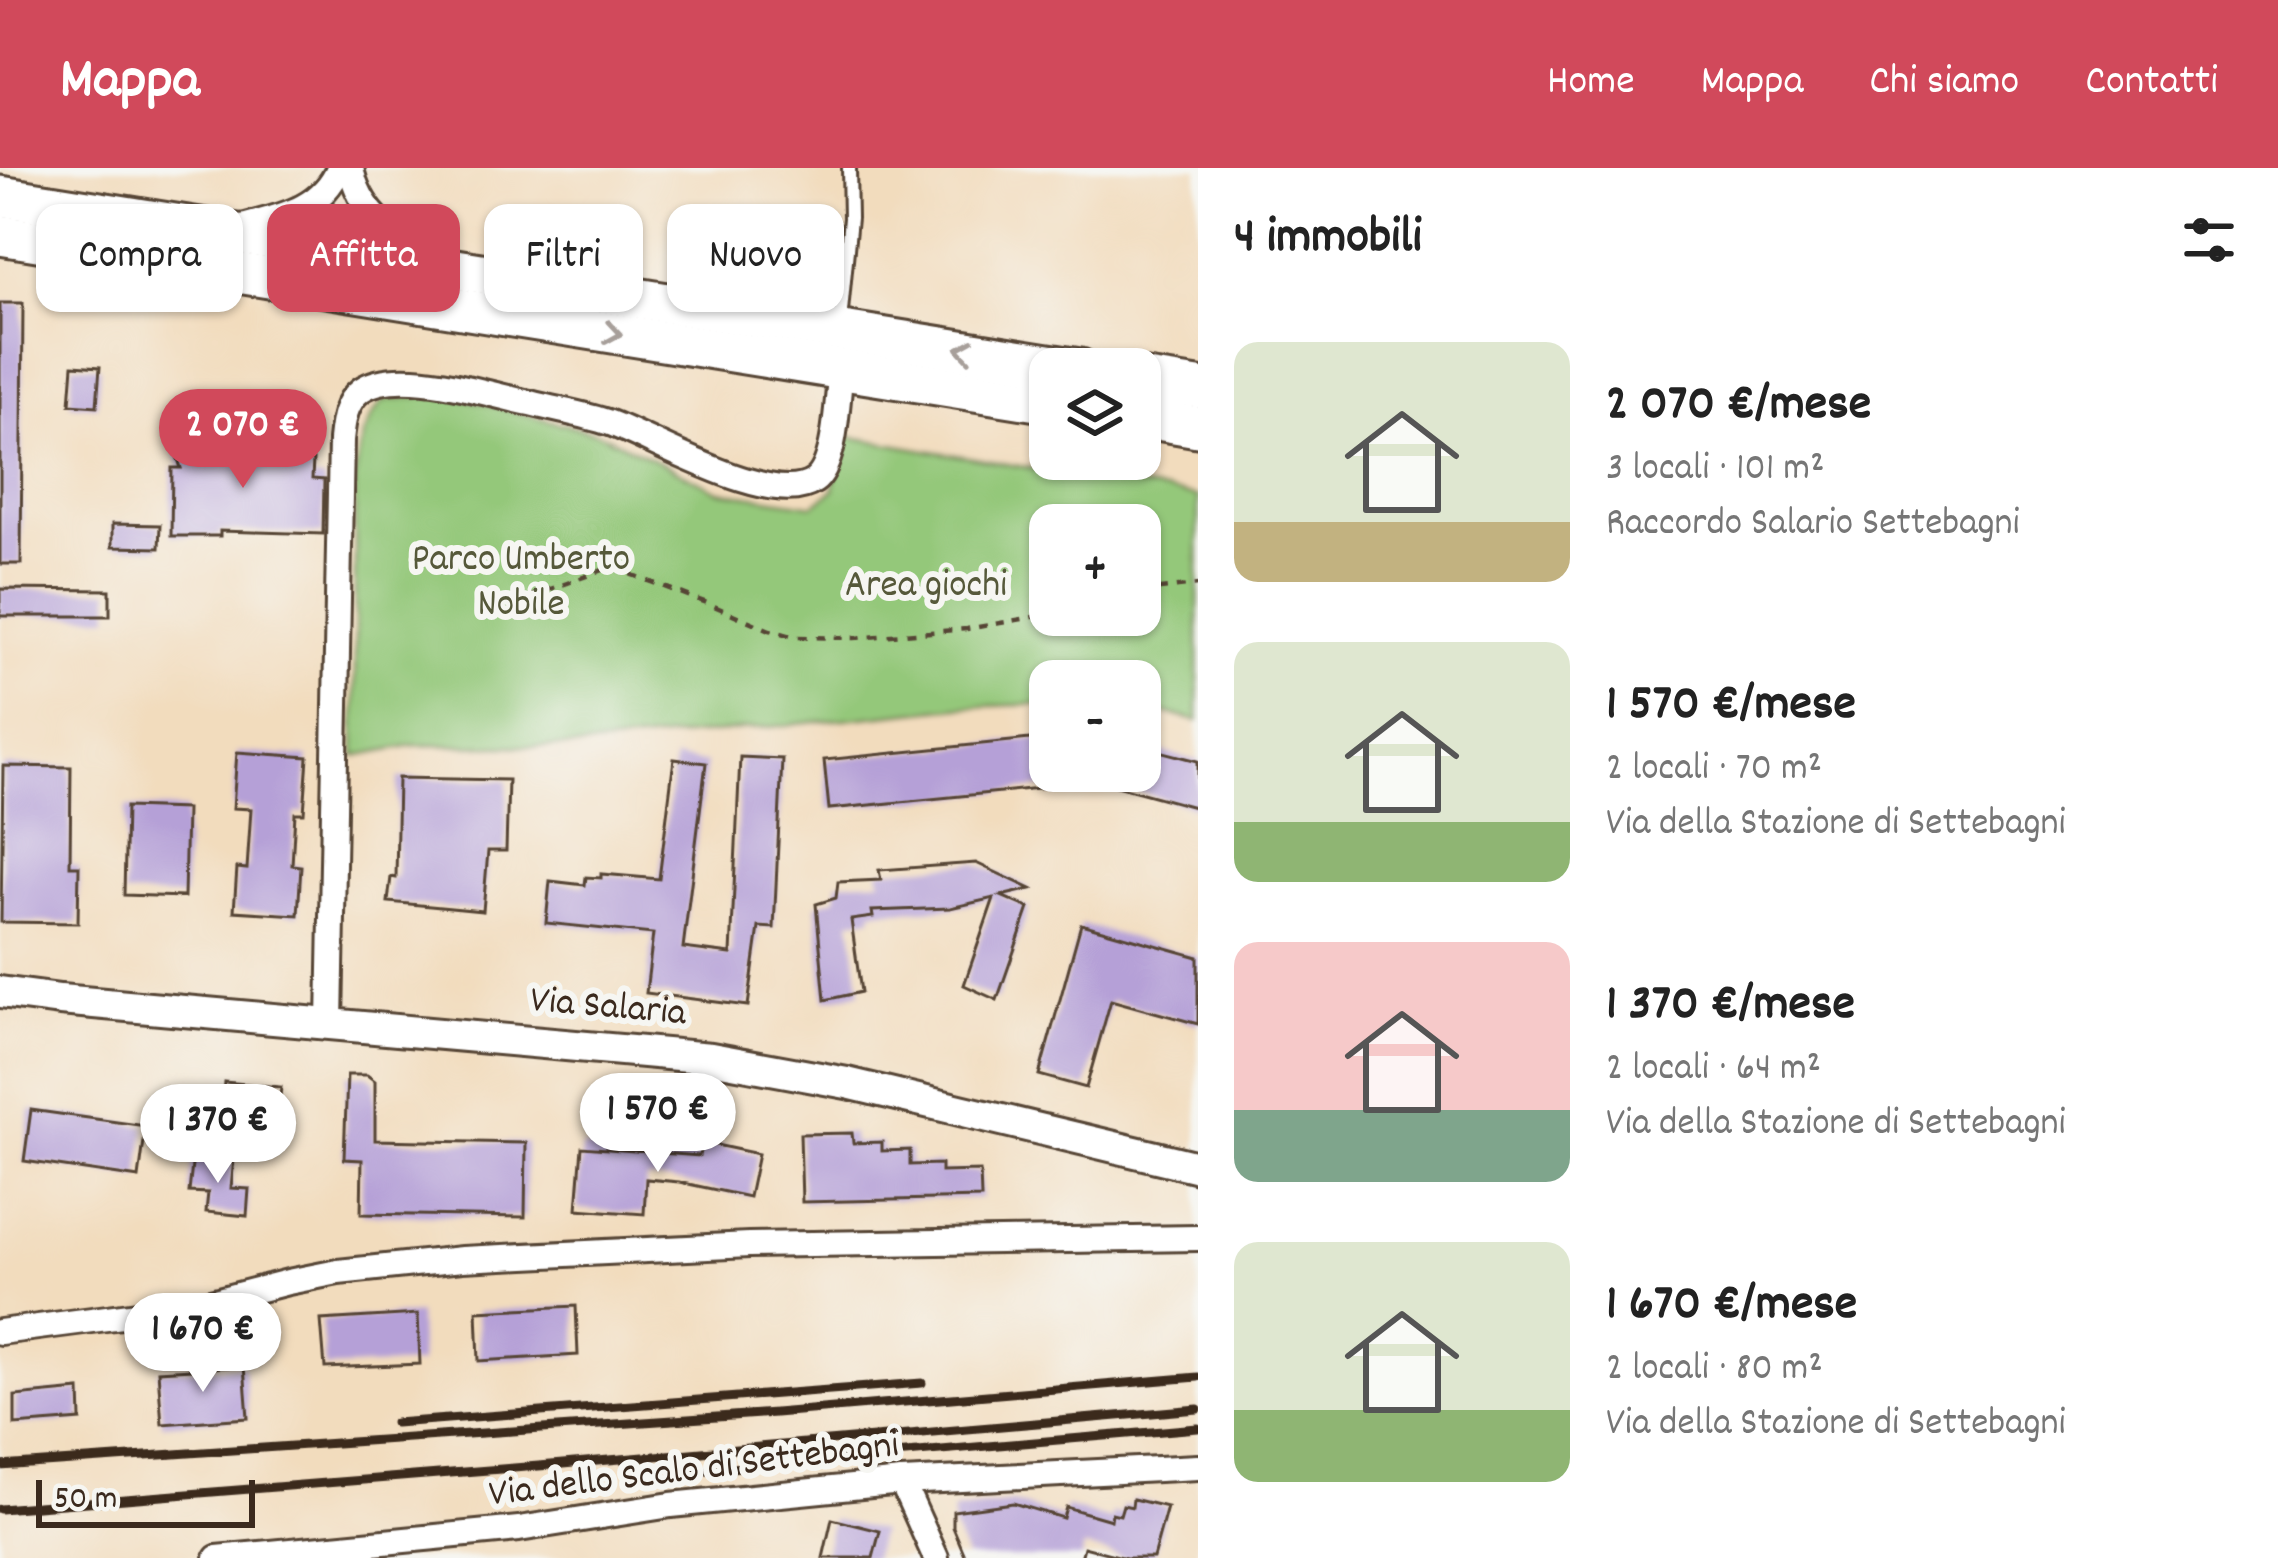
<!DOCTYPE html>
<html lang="it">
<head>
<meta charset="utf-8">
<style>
	:root { --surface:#fff; --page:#f6f6f6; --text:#222; --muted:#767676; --accent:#d1495b }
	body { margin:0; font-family:Dekko,sans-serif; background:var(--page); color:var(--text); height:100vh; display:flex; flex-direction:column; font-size:45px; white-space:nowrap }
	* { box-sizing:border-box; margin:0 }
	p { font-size:39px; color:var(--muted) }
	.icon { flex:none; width:66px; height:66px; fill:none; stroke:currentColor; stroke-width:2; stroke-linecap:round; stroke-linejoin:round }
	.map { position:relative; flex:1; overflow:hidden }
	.sheet { display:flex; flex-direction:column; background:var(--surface); width:1080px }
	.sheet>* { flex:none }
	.top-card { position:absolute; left:36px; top:36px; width:981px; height:108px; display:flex; gap:24px }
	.tools { position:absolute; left:1029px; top:180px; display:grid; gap:24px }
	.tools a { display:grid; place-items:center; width:132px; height:132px; border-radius:24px; background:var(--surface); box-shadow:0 3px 9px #0004; font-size:60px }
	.scale { position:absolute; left:36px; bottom:30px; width:219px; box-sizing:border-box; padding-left:12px; border:6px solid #3b2a1e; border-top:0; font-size:33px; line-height:42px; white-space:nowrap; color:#3b2a1e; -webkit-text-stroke:9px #f6f6f2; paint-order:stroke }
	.price { position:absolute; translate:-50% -102px; padding:0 27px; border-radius:42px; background:#fff; color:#222; font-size:39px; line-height:78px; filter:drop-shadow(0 3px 6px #0008) }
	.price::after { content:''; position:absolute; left:50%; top:72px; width:36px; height:27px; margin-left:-18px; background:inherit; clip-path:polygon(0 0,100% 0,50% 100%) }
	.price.selected { background:var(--accent); color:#fff }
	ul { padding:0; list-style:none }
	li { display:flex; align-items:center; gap:36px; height:300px; padding:0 36px }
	li span { display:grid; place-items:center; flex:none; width:336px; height:240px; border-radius:24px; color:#555 }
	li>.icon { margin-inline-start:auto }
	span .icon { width:144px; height:144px; fill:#fffc; stroke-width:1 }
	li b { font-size:51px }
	h2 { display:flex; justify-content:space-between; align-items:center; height:144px; padding:0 36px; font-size:51px }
	.chip { padding:0 42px; border-radius:24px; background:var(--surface); box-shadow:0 3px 9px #0004; font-size:42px; line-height:108px }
	.chip.selected { background:var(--accent); color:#fff }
	header { display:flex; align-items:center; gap:72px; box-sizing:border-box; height:168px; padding:0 60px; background:var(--accent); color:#fff }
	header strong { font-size:57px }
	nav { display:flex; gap:66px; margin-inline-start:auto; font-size:42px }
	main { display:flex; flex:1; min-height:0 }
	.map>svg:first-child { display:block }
</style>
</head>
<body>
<header>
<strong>Mappa</strong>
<nav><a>Home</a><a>Mappa</a><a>Chi siamo</a><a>Contatti</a></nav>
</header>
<main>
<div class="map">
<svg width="1198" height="1390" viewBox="0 0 1198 1390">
	<rect width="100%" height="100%" fill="#f6f6f2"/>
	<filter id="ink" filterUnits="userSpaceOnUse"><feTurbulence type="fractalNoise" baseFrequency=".00833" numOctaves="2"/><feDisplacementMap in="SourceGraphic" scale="24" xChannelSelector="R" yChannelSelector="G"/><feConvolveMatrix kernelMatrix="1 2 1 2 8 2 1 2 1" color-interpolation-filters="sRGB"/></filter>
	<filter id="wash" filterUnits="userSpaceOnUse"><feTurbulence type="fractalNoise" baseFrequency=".004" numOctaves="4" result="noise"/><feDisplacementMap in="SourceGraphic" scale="48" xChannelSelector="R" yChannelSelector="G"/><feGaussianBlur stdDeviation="2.7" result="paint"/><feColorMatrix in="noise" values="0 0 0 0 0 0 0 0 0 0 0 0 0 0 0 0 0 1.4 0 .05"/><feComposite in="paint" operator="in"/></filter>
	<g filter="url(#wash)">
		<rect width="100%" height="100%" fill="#f2dcbd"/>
		<path fill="#94c87a" stroke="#68794c" stroke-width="3" fill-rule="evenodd" d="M 447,226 L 601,266 L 719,323 L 814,337 L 834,322 L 839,267 L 1198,329 L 1198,553 L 1140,539 L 1140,513 L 1050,513 L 1050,536 L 956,539 L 581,579 L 413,577 L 355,588 L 355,308 C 360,277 362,257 384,232 ZM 1050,357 L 1140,357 L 1140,447 L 1050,447 Z"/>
		<g id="blocks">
			<g fill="#b5a0d7">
				<path d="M 0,135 L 23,135 L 21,396 L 0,396 Z"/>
				<path d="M 73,197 L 100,199 L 97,238 L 70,236 Z"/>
				<path d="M 243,260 L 254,291 L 313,292 L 312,311 L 324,312 L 323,366 L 220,363 L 220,368 L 171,368 L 172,300 L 181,300 L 175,282 Z"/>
				<path d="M 112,356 L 160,357 L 159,380 L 112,379 Z"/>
				<path d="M 0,421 L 110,422 L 110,448 L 0,448 Z"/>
				<path d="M 1050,569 L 1050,619 L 829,641 L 824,592 Z"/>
				<path d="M 1140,578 L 1198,593 L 1198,640 L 1087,610 L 1088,603 L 1140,603 Z"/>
				<path d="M 237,584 L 308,589 L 304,645 L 295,645 L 292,697 L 301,698 L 298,747 L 234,743 L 237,700 L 247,701 L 251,641 L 233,640 Z"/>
				<path d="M 740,589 L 782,591 L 774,760 L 759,759 L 748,838 L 646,825 L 653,766 L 546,755 L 550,713 L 585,717 L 586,709 L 601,710 L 601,706 L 659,711 L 674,591 L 706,595 L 683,780 L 731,786 Z"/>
				<path d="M 3,598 L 71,599 L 70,698 L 79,698 L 78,755 L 1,754 Z"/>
				<path d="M 398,610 L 508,612 L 506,683 L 488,683 L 483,743 L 388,734 L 391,709 L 396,710 Z"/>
				<path d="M 126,639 L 186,641 L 184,729 L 124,727 Z"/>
				<path d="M 976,695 L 1031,721 L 1001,728 L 1029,740 L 997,832 L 964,817 L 994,730 L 950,740 L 872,743 L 873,749 L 851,752 L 861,824 L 825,832 L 816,736 L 836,730 L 838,714 L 881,712 L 879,702 Z"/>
				<path d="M 1081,756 L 1198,789 L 1198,856 L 1111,832 L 1086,920 L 1039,907 Z"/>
				<path d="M 347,907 L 367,907 L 375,913 L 375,972 L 526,975 L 525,1049 L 361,1046 L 362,992 L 344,991 Z"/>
				<path d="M 224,914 L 281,919 L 276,967 L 220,962 Z"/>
				<path d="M 31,942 L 146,958 L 139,1010 L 24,993 Z"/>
				<path d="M 852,965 L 853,975 L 882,974 L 882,983 L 910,982 L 910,997 L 941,996 L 941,1004 L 980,1003 L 981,1030 L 802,1034 L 800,966 Z"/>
				<path d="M 702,974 L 758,986 L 749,1029 L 679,1014 L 646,1011 L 644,1046 L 577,1041 L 582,979 L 699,988 Z"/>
				<path d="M 193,988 L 234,991 L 231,1020 L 249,1021 L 247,1048 L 206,1044 L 208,1025 L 189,1024 Z"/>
				<path d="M 576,1138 L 578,1187 L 479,1193 L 477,1143 Z"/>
				<path d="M 418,1146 L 420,1196 L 325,1200 L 321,1152 Z"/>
				<path d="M 244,1198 L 248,1250 L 162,1256 L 158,1203 Z"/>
				<path d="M 80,1222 L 81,1252 L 15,1257 L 15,1228 Z"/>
				<path d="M 1133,1331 L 1167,1339 L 1153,1390 L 1126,1390 L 1084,1379 L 1081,1390 L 966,1390 L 953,1359 L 953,1343 L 1013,1335 L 1063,1350 L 1066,1339 L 1111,1352 L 1112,1345 L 1120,1347 L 1123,1337 L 1132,1339 Z"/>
				<path d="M 832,1351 L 880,1363 L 873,1390 L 823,1390 Z"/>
			</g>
		</g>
	</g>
	<g filter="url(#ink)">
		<use href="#blocks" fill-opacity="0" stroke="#564536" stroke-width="3"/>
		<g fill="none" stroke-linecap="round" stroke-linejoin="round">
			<defs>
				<path id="service" d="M 840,154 L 850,50 L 849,0"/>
				<g id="minor">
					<path d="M 351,0 C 360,47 394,66 431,91"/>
					<path d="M 238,60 C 278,49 321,43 339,0"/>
					<path d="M 330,855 L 341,272 C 343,253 345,234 361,222 C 375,212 397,211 414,212 C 452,214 492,227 530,235 C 556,242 584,246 610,255 C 654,271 773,342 814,313 C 837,297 837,228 841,201"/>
					<path d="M 0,1164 L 191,1139 L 288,1114 L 338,1104 L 462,1091 L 749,1077 L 1198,1070"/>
					<path d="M 902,1314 L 936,1390"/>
					<path d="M 217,1390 L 519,1361 L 671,1337 L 902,1314 L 1198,1299"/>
				</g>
				<path id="tertiary" d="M 0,824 L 60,832 L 711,890 L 847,915 L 1198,999"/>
				<g id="primary">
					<path d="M 0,28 L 1080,201"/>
					<path d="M 0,67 L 1050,235"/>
					<path d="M 1140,211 L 1198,220"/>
					<path d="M 1140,249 L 1198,259"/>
				</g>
			</defs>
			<use href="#service" stroke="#564536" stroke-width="18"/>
			<use href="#minor" stroke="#564536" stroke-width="30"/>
			<use href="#tertiary" stroke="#564536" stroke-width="36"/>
			<use href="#primary" stroke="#564536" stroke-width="45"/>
			<g stroke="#564536" stroke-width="4.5" stroke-dasharray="9 9" stroke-linecap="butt">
				<path d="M 1140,423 L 1198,417"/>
				<path d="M 529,429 L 611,399 L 707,435 L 770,462 L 796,469 L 854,470 L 967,461 L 1050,446"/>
			</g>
			<use href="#service" stroke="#fff" stroke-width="12"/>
			<use href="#minor" stroke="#fff" stroke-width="24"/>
			<use href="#tertiary" stroke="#fff" stroke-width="30"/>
			<use href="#primary" stroke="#fff" stroke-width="39"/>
			<g stroke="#3b2a1e" stroke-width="9">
				<path d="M 395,1255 L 922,1215"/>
				<path d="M 0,1298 L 775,1245 L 1198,1209"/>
				<path d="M 696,1303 L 1198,1260"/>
				<path d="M 0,1341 L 551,1297 L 1198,1241"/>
			</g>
		</g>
		<defs><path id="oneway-chevron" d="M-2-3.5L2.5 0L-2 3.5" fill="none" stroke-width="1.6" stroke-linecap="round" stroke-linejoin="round" transform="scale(3)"/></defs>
		<g stroke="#a79f9a">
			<use href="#oneway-chevron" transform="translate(613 165) rotate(9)"/>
			<use href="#oneway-chevron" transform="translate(965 182) rotate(-171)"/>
		</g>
	</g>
	<g text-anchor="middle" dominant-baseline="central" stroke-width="12" stroke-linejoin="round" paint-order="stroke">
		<g font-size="39" fill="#56593a" stroke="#f6f6f2">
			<text x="521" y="393">Parco Umberto<tspan x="521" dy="45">Nobile</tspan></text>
			<text x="926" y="419">Area giochi</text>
		</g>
		<g font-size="39" fill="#3b2a1e" stroke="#f6f6f2">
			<text transform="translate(608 841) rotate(5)">Via Salaria</text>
			<text transform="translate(694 1304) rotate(-7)">Via dello Scalo di Settebagni</text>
		</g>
	</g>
</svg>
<div class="tools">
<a><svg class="icon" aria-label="layers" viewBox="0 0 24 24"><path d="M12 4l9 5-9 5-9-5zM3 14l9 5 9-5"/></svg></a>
<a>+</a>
<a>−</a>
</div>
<div class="scale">50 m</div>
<b class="price selected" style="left:243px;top:323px">2 070 €</b>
<b class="price" style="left:658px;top:1007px">1 570 €</b>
<b class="price" style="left:218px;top:1018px">1 370 €</b>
<b class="price" style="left:203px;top:1227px">1 670 €</b>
<div class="top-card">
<a class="chip">Compra</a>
<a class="chip selected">Affitta</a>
<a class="chip">Filtri</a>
<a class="chip">Nuovo</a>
</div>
</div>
<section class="sheet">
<h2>4 immobili<svg class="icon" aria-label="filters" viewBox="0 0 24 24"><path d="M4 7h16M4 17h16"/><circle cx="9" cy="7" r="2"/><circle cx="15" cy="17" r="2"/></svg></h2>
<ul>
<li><span style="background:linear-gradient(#dfe7d0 75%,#c2b280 0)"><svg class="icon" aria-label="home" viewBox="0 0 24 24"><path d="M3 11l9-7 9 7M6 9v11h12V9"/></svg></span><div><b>2 070 €/mese</b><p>3 locali · 101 m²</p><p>Raccordo Salario Settebagni</p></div></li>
<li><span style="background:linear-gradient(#dfe7d0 75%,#8fb573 0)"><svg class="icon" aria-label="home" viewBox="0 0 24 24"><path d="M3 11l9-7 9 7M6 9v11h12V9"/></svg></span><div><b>1 570 €/mese</b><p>2 locali · 70 m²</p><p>Via della Stazione di Settebagni</p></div></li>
<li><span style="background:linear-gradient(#f6c9c9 70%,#7fa58c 0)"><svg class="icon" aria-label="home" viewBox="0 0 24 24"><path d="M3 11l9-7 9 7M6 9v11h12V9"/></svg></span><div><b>1 370 €/mese</b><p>2 locali · 64 m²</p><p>Via della Stazione di Settebagni</p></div></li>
<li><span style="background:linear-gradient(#dfe7d0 70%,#8fb573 0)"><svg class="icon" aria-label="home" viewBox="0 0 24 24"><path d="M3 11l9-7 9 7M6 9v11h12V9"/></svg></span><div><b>1 670 €/mese</b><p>2 locali · 80 m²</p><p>Via della Stazione di Settebagni</p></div></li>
</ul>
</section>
</main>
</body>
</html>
